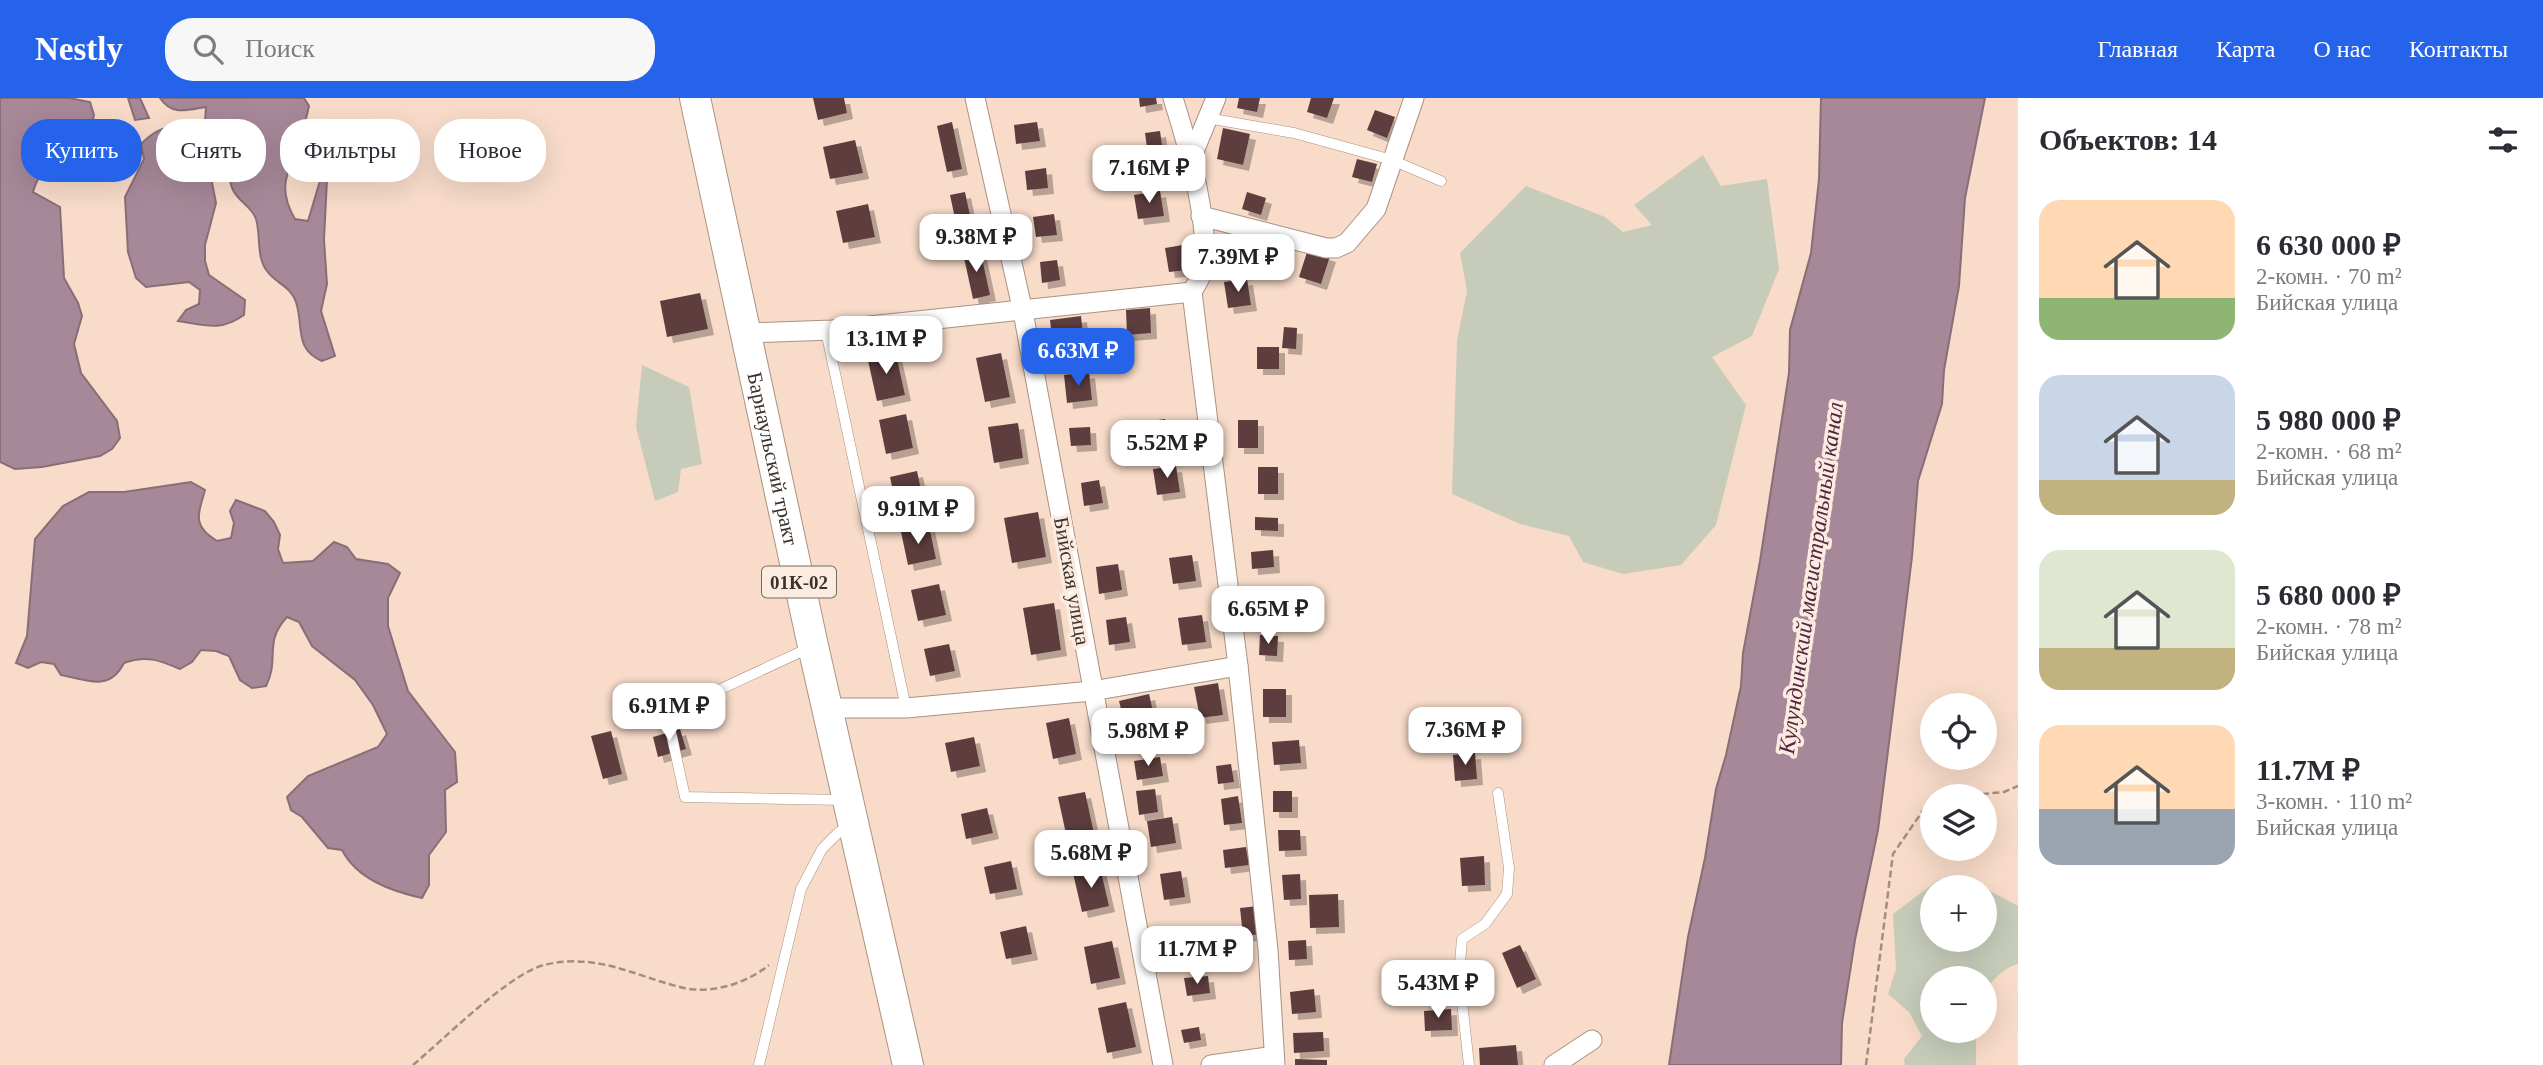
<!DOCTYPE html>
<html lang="ru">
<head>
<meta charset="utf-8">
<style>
	:root { --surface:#fff; --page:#f7f7f7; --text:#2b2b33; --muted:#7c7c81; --accent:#2563eb }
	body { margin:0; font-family:Georgia,serif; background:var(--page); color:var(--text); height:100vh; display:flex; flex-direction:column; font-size:26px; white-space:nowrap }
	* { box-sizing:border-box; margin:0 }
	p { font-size:23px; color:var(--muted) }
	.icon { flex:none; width:38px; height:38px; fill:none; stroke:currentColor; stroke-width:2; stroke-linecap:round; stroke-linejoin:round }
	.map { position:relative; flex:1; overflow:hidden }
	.details { display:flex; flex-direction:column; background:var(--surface); width:525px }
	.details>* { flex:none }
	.banner { position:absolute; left:21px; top:21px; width:665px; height:63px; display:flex; gap:14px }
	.controls { position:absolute; left:1920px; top:595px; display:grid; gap:14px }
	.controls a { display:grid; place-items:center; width:77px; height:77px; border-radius:50%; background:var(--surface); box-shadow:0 7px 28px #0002; font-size:35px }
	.price { position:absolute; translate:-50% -60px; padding:0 16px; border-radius:14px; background:#fff; color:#222; font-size:23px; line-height:46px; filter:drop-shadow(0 2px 4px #0008) }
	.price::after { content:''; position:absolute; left:50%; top:42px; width:21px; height:16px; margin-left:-10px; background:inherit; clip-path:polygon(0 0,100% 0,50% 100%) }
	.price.selected { background:var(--accent); color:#fff }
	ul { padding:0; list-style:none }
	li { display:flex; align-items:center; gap:21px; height:175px; padding:0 21px }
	li span { display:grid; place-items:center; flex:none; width:196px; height:140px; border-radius:21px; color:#555 }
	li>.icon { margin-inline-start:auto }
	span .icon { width:84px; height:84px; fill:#fffc; stroke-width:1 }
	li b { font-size:30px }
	h2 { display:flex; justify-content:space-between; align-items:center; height:84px; padding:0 21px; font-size:30px }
	.tag { padding:0 24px; border-radius:28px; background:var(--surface); box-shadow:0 7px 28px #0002; font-size:24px; line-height:63px }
	.tag.selected { background:var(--accent); color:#fff }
	header { display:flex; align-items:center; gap:42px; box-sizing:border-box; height:98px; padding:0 35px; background:var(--accent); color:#fff }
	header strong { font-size:33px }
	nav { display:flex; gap:38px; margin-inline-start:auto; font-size:24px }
	.search { width:490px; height:63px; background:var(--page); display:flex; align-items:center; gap:18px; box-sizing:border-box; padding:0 24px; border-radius:28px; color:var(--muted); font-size:26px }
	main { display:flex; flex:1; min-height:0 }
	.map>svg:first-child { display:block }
</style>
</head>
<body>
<header>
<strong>Nestly</strong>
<div class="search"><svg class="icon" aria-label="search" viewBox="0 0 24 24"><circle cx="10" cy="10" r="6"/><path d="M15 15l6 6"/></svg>Поиск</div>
<nav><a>Главная</a><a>Карта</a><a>О нас</a><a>Контакты</a></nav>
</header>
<main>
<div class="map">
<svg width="2018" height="967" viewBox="0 0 2018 967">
	<defs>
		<filter id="shadow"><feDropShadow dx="6" dy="6" stdDeviation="0" flood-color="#0004"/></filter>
	</defs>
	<rect width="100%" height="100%" fill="#f8dbc9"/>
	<g fill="#c6ccb9">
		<path d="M 1703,57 L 1721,88 L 1767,81 L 1779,171 L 1752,238 L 1712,259 L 1746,307 L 1716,427 L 1681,467 L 1623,476 L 1583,464 L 1569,438 L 1520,426 L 1452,396 L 1457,243 L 1467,193 L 1460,155 L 1526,88 L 1605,119 L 1623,134 L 1652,127 L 1634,107 Z"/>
		<path d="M 642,267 L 689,289 L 702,366 L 681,371 L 678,394 L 655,403 L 636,329 Z"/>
		<path d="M 1966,780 L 1983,789 L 1932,789 L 1932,842 L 1984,842 L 1985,790 L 2018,808 L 2018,866 C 2005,869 1991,883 1985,894 L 1984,880 L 1932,880 L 1932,933 L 1976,933 L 1976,967 L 1905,967 L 1904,961 L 1922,938 L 1909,914 L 1888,896 L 1896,871 L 1893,816 L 1938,782 Z"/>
	</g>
	<g fill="#a78898" stroke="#876e77" stroke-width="2">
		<path d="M 0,0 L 69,0 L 90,4 L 94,17 L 91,31 L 79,38 L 65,36 L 54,29 L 47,40 C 54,72 40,68 33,94 L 60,109 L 64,180 L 78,205 L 82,218 L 74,246 L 81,275 L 117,323 L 120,340 L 112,351 L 100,358 L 42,369 L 15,371 L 0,364 Z"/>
		<path d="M 128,0 L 140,0 L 149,20 L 135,22 Z"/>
		<path d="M 160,0 L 304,0 L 309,8 C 307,17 305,26 302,35 C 292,69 274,86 295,121 L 308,123 L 325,66 L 327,81 L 324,142 L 327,186 L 321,213 L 335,258 L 322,263 C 294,251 304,229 296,204 C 291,188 275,185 267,173 C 256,159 261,137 256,121 C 253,110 238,103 233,92 C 225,75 231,58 222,41 L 211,50 L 208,64 L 216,105 L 205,147 L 205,163 L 209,177 L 245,202 L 244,217 C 220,234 205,227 178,223 L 186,212 L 199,206 L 200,192 L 189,184 L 146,189 L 136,180 L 128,154 L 125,99 L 144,61 L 141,46 C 167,20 176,34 205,23 L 206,9 C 187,12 172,18 160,0 Z"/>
		<path d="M 1821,0 L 1985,0 L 1965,100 L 1959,188 L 1944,272 L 1942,306 L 1918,383 L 1912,459 L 1887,661 L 1878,732 L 1855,842 L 1842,925 L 1841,967 L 1669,967 L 1688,839 L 1705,760 L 1716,691 L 1726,657 L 1741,588 L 1743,555 L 1760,463 L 1789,275 L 1790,232 L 1811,155 L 1819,81 Z"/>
		<path d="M 191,384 L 205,392 C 198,417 192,428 217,443 L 231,440 L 234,425 L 230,413 L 236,402 L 265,413 L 274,424 L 280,437 L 278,451 L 283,465 L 313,463 L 334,444 L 347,449 L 356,461 L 388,466 L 400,475 L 388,500 L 388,528 L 408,593 L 455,654 L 457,684 L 445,692 L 446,734 L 429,757 L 429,787 L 422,800 C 391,793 357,781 342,752 L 328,750 L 302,719 L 291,712 L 287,699 L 308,678 L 378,649 L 387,636 L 373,607 L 355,582 L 312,548 L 299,524 L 287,519 C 263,545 280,561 266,588 L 252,590 L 240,582 L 229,558 L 216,553 L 201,552 L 192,564 L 180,571 C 159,562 146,557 124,565 C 109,594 88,582 61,577 L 54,566 L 41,564 L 28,570 L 16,565 L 27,538 L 35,441 L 63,408 L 89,394 L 124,394 Z"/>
	</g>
	<g fill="#5d3e3e" filter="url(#shadow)">
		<path d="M 813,0 L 844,0 L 847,15 L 818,22 Z"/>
		<path d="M 1139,0 L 1156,0 L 1157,6 L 1140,9 Z"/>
		<path d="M 1239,0 L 1260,0 L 1257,14 L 1237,10 Z"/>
		<path d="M 1311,0 L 1334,0 L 1327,20 L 1307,14 Z"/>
		<path d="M 1375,12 L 1395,19 L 1387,40 L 1367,32 Z"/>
		<path d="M 952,24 L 962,71 L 947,74 L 937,28 Z"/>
		<path d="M 1037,24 L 1040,43 L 1016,46 L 1014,27 Z"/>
		<path d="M 1223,30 L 1250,36 L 1243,67 L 1217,61 Z"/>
		<path d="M 1160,33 L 1163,54 L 1148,57 L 1145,35 Z"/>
		<path d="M 855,42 L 863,75 L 830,81 L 823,49 Z"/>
		<path d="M 1357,61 L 1377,66 L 1372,84 L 1352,79 Z"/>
		<path d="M 1046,70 L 1048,90 L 1027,92 L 1025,73 Z"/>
		<path d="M 1160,93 L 1164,118 L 1138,121 L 1134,97 Z"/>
		<path d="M 965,94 L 974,136 L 959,139 L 950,97 Z"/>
		<path d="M 1247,94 L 1266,100 L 1261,117 L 1242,111 Z"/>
		<path d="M 868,106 L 875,139 L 843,145 L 836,113 Z"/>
		<path d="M 1054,116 L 1057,137 L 1036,139 L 1033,119 Z"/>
		<path d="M 1183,147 L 1187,172 L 1169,174 L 1165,150 Z"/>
		<path d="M 980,151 L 990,197 L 973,201 L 963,155 Z"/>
		<path d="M 1308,151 L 1330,158 L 1321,186 L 1299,179 Z"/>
		<path d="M 1057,162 L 1060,182 L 1042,185 L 1040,164 Z"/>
		<path d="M 1247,181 L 1251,207 L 1228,210 L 1224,184 Z"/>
		<path d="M 700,195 L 708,231 L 667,239 L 660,203 Z"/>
		<path d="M 1150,210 L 1151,235 L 1127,237 L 1126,212 Z"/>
		<path d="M 1081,218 L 1084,245 L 1053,249 L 1050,222 Z"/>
		<path d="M 1284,229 L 1297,230 L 1296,251 L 1282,250 Z"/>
		<rect x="1257" y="249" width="22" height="22"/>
		<path d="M 895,252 L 905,297 L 877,303 L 867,258 Z"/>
		<path d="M 1001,255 L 1010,299 L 985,304 L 976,260 Z"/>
		<path d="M 1089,274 L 1092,302 L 1067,305 L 1064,277 Z"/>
		<path d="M 906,316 L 913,350 L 886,356 L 879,322 Z"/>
		<path d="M 1165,321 L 1169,347 L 1148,350 L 1144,324 Z"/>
		<rect x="1238" y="322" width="20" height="28"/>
		<path d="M 1018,325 L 1023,360 L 994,365 L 988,329 Z"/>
		<path d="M 1090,329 L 1091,347 L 1071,348 L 1069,330 Z"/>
		<path d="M 1176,368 L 1180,394 L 1157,397 L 1153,371 Z"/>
		<rect x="1258" y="369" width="20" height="27"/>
		<path d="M 917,373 L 924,406 L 897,412 L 890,379 Z"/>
		<path d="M 1099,382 L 1103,405 L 1084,408 L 1081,385 Z"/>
		<path d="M 1038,414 L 1046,459 L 1012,465 L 1004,420 Z"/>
		<path d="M 1255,419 L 1278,420 L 1278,433 L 1255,432 Z"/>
		<path d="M 929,428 L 936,461 L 908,467 L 901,434 Z"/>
		<path d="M 1273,452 L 1274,469 L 1252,471 L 1251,454 Z"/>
		<path d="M 1192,457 L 1196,483 L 1173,486 L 1169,460 Z"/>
		<path d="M 1118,466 L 1122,492 L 1099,496 L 1096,469 Z"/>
		<path d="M 939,486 L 946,517 L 918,523 L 911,492 Z"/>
		<path d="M 1282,499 L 1284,522 L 1256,524 L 1255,501 Z"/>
		<path d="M 1054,505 L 1061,552 L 1031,557 L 1023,510 Z"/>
		<path d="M 1202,517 L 1206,544 L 1182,547 L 1178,520 Z"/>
		<path d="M 1126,519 L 1130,544 L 1109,547 L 1106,522 Z"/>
		<path d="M 1260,537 L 1278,538 L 1277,558 L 1259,557 Z"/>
		<path d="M 949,546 L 955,573 L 930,578 L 924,551 Z"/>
		<path d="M 1218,585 L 1223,617 L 1200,620 L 1194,589 Z"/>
		<rect x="1263" y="591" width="23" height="28"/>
		<path d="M 1149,596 L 1153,613 L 1123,619 L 1119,603 Z"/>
		<path d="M 1069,620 L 1076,656 L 1053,661 L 1046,625 Z"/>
		<path d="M 680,631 L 686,651 L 658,659 L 653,639 Z"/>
		<path d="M 611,633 L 622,676 L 603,681 L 591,638 Z"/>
		<path d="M 974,639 L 980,668 L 951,674 L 945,645 Z"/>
		<path d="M 1299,642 L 1301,665 L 1274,667 L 1272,644 Z"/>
		<path d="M 1475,655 L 1477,681 L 1455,683 L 1453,657 Z"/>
		<path d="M 1160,659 L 1163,678 L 1137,682 L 1134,663 Z"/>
		<path d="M 1231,666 L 1234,684 L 1218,686 L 1216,668 Z"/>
		<path d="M 1155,691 L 1158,714 L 1139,717 L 1136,693 Z"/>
		<rect x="1273" y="693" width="19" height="21"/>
		<path d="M 1085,694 L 1095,740 L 1068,745 L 1058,699 Z"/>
		<path d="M 1238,698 L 1242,725 L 1224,727 L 1221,701 Z"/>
		<path d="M 987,710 L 993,735 L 966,741 L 961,716 Z"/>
		<path d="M 1172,719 L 1176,745 L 1151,749 L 1147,723 Z"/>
		<path d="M 1278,732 L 1300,732 L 1301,752 L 1279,753 Z"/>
		<path d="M 1246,749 L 1249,767 L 1225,770 L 1223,752 Z"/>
		<path d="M 1484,758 L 1485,787 L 1462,788 L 1460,760 Z"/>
		<path d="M 1011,763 L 1017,791 L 990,796 L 984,769 Z"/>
		<path d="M 1100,769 L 1109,808 L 1082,814 L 1073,775 Z"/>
		<path d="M 1181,773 L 1185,799 L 1164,802 L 1160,776 Z"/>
		<path d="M 1300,776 L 1301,801 L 1284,802 L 1282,777 Z"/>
		<path d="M 1338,796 L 1339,829 L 1310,830 L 1309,797 Z"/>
		<path d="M 1258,808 L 1262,836 L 1243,838 L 1240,810 Z"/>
		<path d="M 1026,828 L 1032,856 L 1006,861 L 1000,834 Z"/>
		<path d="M 1197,830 L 1200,853 L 1176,856 L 1174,833 Z"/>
		<path d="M 1306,842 L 1307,861 L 1289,862 L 1288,843 Z"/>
		<path d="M 1112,843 L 1120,880 L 1091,886 L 1084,849 Z"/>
		<path d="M 1520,847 L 1536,881 L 1517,890 L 1502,855 Z"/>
		<path d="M 1208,878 L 1210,895 L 1187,898 L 1184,880 Z"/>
		<path d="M 1314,891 L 1316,914 L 1292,916 L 1290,894 Z"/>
		<path d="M 1126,904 L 1136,949 L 1107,955 L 1098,910 Z"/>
		<path d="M 1451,911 L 1452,932 L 1425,933 L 1424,913 Z"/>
		<path d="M 1199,929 L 1201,942 L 1184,945 L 1181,932 Z"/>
		<path d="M 1323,934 L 1324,953 L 1294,955 L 1293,935 Z"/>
		<path d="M 1516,947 L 1518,967 L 1480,967 L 1479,950 Z"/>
		<path d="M 1295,961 L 1327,962 L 1327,967 L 1295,967 Z"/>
	</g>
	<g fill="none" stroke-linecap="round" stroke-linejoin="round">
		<defs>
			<g id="lane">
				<path d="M 1207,20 L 1294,35 L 1392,62 L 1441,83"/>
				<path d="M 826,233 L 906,610"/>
				<path d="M 809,550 L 667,616 L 685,699 L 844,702"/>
				<path d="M 759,967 L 801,791 L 822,751 L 839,734 L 850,730"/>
				<path d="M 1469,967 L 1459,877 L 1462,841 L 1485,826 L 1507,796 L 1509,770 L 1498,695"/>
			</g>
			<g id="street">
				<path d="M 975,0 L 1023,214 L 1163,967"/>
				<path d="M 1173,0 C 1188,47 1207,115 1205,165 C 1204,175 1197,185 1192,194 L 1238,568 L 1268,852 L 1275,967"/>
				<path d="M 1190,63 L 1216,0"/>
				<path d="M 1201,118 L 1326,150 L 1336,150 L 1347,145 L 1376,111 L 1414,0"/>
				<path d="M 746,235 L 832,232 L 1192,194"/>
				<path d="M 827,610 L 906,610 L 1092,593 L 1238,568"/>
				<path d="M 1211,967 L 1274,958"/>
				<path d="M 1554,967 L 1592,942"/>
			</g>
			<g id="primary">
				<path id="s1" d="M 695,0 L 813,548 L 908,967"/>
			</g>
		</defs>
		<use href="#lane" stroke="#ac9181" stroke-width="11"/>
		<use href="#street" stroke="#ac9181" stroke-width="21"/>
		<use href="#primary" stroke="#ac9181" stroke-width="32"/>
		<g stroke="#a28d80" stroke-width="2.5" stroke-dasharray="7 3.5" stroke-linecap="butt">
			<path d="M 1961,698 L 2004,694 L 2018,688"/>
			<path d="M 413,967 C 444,941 509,876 544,867 C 598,854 636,879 684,890 C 713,896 747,885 769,867"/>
			<path d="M 1866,967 L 1893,756 L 1924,711 L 1932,708"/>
		</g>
		<use href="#lane" stroke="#fff" stroke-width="10"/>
		<use href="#street" stroke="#fff" stroke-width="19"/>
		<use href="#primary" stroke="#fff" stroke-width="30"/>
	</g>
	<g text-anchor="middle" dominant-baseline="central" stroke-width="7" stroke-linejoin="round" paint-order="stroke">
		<rect fill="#fcebe0" stroke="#766a61" stroke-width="2" x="762" y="468.5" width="74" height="31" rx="5"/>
		<g font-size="19" font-weight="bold" fill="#3d322b">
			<text x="799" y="484">01К-02</text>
		</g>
		<g font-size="21" fill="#3d322b" stroke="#fcebe0">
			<text stroke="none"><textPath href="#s1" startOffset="369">Барнаульский тракт</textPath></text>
			<text transform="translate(1072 483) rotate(80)">Бийская улица</text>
		</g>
		<g font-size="23" font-style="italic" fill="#532741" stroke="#fcebe0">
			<text transform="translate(1811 480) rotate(-82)">Кулундинский магистральный канал</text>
		</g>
	</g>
</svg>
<div class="controls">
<a><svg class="icon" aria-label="locate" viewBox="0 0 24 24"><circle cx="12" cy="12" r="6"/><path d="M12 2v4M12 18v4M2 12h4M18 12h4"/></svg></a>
<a><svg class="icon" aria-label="layers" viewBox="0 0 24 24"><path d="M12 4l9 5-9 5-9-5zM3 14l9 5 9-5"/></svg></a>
<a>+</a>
<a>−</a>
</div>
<b class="price" style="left:1149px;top:107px">7.16M ₽</b>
<b class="price" style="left:976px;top:176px">9.38M ₽</b>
<b class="price" style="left:1238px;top:196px">7.39M ₽</b>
<b class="price" style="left:886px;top:278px">13.1M ₽</b>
<b class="price selected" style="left:1078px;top:290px">6.63M ₽</b>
<b class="price" style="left:1167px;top:382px">5.52M ₽</b>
<b class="price" style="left:918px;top:448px">9.91M ₽</b>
<b class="price" style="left:1268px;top:548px">6.65M ₽</b>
<b class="price" style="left:669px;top:645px">6.91M ₽</b>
<b class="price" style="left:1465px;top:669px">7.36M ₽</b>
<b class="price" style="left:1148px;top:670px">5.98M ₽</b>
<b class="price" style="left:1091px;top:792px">5.68M ₽</b>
<b class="price" style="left:1197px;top:888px">11.7M ₽</b>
<b class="price" style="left:1438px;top:922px">5.43M ₽</b>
<div class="banner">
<a class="tag selected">Купить</a>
<a class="tag">Снять</a>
<a class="tag">Фильтры</a>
<a class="tag">Новое</a>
</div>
</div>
<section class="details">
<h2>Объектов: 14<svg class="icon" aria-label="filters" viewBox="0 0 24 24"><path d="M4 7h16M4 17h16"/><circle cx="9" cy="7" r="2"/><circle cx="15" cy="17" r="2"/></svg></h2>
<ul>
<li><span style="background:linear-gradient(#ffd9b3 70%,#8fb573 0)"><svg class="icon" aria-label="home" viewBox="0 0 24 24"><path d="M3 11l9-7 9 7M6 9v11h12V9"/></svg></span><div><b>6 630 000 ₽</b><p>2-комн. · 70 m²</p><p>Бийская улица</p></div></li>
<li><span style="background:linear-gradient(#c9d6e8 75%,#c2b280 0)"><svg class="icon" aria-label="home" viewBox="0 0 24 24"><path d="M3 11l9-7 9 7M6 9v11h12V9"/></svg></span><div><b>5 980 000 ₽</b><p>2-комн. · 68 m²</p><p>Бийская улица</p></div></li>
<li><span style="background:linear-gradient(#dfe7d0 70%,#c2b280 0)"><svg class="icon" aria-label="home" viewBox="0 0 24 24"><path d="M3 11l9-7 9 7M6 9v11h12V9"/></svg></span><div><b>5 680 000 ₽</b><p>2-комн. · 78 m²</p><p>Бийская улица</p></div></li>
<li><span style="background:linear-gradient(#ffd9b3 60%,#9aa5b1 0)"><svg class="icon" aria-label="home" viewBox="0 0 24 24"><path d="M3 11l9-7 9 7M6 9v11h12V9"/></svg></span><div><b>11.7M ₽</b><p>3-комн. · 110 m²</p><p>Бийская улица</p></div></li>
</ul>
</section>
</main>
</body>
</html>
